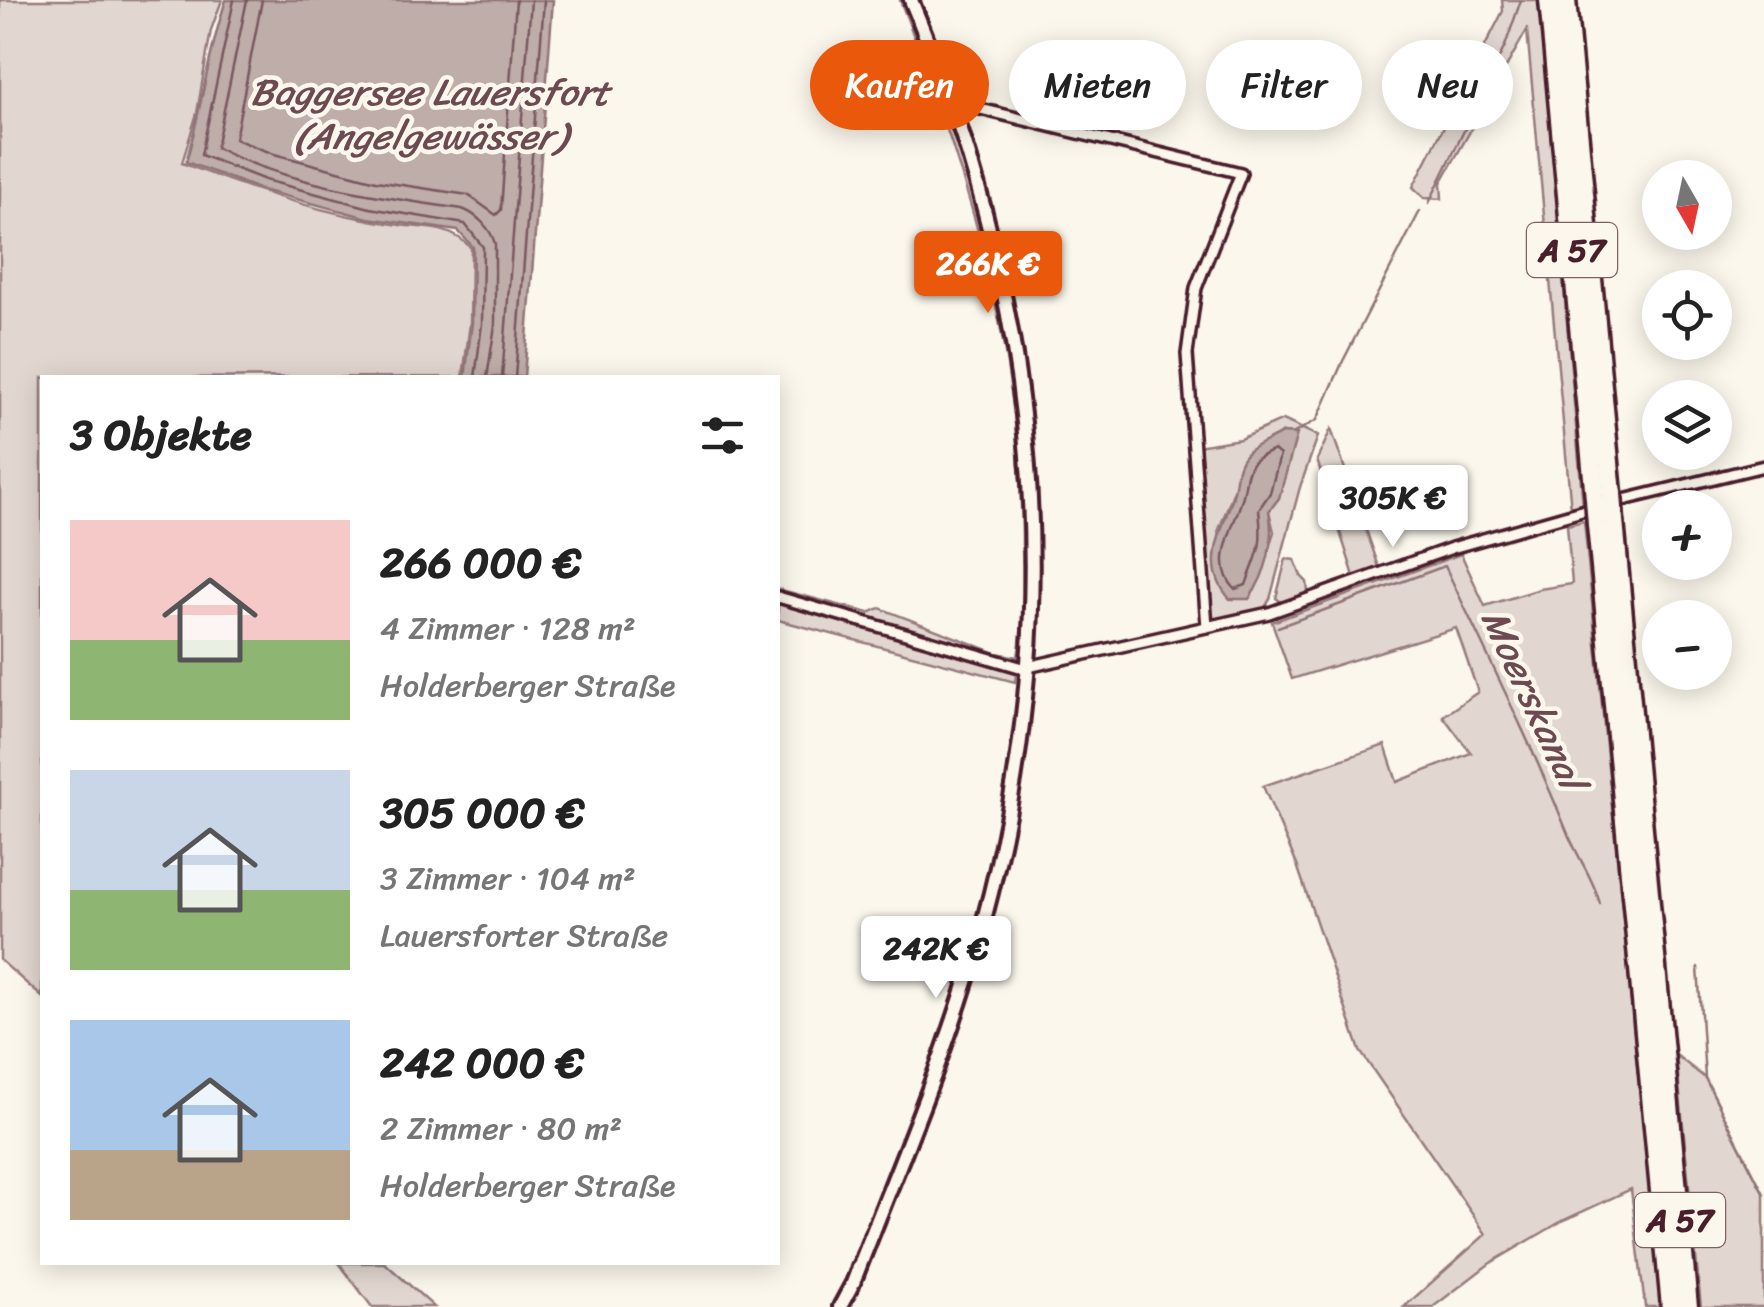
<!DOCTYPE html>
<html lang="de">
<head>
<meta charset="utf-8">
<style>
	:root { --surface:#fff; --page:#f6f6f6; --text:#222; --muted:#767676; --accent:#ea580c }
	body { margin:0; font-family:Sriracha,sans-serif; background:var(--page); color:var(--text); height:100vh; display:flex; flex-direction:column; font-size:38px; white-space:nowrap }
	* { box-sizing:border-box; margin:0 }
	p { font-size:32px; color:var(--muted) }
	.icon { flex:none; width:55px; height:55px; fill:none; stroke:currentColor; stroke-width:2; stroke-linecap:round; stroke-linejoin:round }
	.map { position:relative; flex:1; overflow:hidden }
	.panel { position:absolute; left:40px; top:375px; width:740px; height:890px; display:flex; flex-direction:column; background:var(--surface); border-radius:0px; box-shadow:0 5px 25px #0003 }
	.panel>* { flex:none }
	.top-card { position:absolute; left:810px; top:40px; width:802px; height:90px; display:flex; gap:20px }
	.needle { width:65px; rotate:171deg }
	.fabs { position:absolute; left:1642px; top:160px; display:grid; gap:20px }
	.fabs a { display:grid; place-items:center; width:90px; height:90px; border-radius:50%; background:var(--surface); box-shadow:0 5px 25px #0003; font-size:50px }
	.price { position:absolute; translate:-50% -85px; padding:0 22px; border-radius:10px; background:#fff; color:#222; font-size:32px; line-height:65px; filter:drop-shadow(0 2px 5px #0008) }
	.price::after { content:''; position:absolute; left:50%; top:60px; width:30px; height:22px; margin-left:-15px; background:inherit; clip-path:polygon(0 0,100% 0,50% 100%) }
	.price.selected { background:var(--accent); color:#fff }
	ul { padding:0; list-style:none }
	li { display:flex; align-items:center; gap:30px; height:250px; padding:0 30px }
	li span { display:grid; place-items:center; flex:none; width:280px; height:200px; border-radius:0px; color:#555 }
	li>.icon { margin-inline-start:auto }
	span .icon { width:120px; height:120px; fill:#fffc; stroke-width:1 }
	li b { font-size:42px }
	h2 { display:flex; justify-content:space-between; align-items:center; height:120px; padding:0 30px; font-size:42px }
	.chip { padding:0 35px; border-radius:45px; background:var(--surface); box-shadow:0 5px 25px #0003; font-size:35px; line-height:90px }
	.chip.selected { background:var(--accent); color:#fff }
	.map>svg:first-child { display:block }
</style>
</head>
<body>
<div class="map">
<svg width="1764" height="1307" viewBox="0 0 1764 1307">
	<rect width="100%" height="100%" fill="#fbf7ec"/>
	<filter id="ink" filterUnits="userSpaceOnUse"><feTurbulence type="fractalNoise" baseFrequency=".01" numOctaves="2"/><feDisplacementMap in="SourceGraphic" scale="20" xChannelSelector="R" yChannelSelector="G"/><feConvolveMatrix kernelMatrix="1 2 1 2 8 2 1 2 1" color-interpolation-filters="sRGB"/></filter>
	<g filter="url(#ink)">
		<g fill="#e2d7d0" stroke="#967b7e" stroke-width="2.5" fill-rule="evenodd">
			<path d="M 0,0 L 222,0 L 211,30 L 197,113 L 182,163 C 253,190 325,215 400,225 C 428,229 451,226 471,248 L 470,323 L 463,377 L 42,378 L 42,997 L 0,960 Z"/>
			<path d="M 900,0 L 907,0 L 965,159 L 1009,333 L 1027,505 L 1024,653 L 1018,658 L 1015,682 L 778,620 L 778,589 L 869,613 L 880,608 L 996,653 L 1018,657 C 1025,618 1022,576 1022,536 C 1020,343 969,178 900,0 Z"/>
			<path d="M 1502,0 L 1539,0 L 1583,506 L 1571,509 L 1527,30 L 1441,183 L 1442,199 L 1424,198 L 1413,187 L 1503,11 Z"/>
			<path d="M 1283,420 L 1318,436 L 1300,487 L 1270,599 L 1264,609 L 1216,621 L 1210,619 L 1197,446 L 1240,439 ZM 1282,433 L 1279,498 L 1269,511 L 1274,532 L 1255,589 L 1218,532 L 1249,451 Z"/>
			<path d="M 1331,429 L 1379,567 L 1354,576 L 1317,460 Z"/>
			<path d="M 1584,521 L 1661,1307 L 1645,1307 L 1631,1189 L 1562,1221 L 1489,1264 L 1433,1307 L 1404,1307 L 1486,1234 L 1360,1051 L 1297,865 L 1263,786 L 1385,745 L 1397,782 L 1471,753 L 1443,716 L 1478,692 L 1456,628 L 1292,679 L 1272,622 L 1461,554 L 1485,606 L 1540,589 L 1572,584 L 1567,525 Z"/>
			<path d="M 1286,559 L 1295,560 L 1301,576 L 1307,582 L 1308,593 L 1284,604 L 1276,598 Z"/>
			<path d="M 1676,1055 L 1705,1078 L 1764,1194 L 1764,1307 L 1701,1307 Z"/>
			<path d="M 339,1263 L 385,1263 L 434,1307 L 372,1307 Z"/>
		</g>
		<g fill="#bfadaa" stroke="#907477" stroke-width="2.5">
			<path d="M 226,0 L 553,0 L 524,377 L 465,377 L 472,323 L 473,247 L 458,231 L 368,218 L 262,190 L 186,162 C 202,108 208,53 226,0 Z"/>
			<circle cx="1428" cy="103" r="15"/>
			<path d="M 1282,433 L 1297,434 L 1279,498 L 1269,511 C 1275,542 1267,573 1249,599 L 1230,599 C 1200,566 1222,532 1233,496 C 1237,481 1235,463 1248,452 C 1256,444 1272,439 1282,433 Z"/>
		</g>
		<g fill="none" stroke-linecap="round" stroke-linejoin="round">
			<g stroke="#79585e" stroke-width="2.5">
				<path d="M 234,0 L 201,155 L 265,180 L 370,208 L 465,224 L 483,247 L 482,324 L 475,378"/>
				<path d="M 247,0 L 216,148 C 290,185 380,197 462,209 C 477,214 491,229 495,244 L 495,325 L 487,378"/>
				<path d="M 262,0 L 235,139 L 274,154 L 376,181 L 468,195 L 496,215 L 501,210 L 516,0"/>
				<path d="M 502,378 L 531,0"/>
				<path d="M 515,378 L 544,0"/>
				<path d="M 1274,450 L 1280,455 L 1270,493 L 1259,509 C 1263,549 1259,549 1246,585 L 1235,589 C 1210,563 1234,528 1242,499 C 1246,488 1245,471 1253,462 C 1258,457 1267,453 1274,450 Z"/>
			</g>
			<g stroke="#907477" stroke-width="2.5">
				<path d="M 1429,203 L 1505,46 L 1521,0"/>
				<path d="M 1294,433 L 1317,420 L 1343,361 L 1420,211"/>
				<path d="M 1278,627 L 1445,566 C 1487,655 1531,743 1568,834 C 1578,858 1594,879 1600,904"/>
				<path d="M 1698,967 L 1705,1078 L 1764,1194"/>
			</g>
			<defs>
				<g id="minor">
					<path d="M 952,102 L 1241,173 L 1196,288 L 1187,354 L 1207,627"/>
					<path d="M 1611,503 L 1764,466"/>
					<path d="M 778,597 L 1023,668 L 1269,613 L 1452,548 L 1596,507"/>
				</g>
				<path id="secondary" d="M 840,1307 L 853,1283 C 892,1182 935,1082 967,979 C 1053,701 1053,434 969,156 C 953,103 932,51 911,0"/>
				<g id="motorway">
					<path d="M 1549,0 L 1595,499"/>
					<path d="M 1566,0 L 1612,494"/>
					<path d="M 1614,521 L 1688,1307"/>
					<path d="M 1597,525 L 1671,1307"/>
				</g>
			</defs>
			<use href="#minor" stroke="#4a1f2b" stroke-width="16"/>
			<use href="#secondary" stroke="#4a1f2b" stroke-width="20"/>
			<use href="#motorway" stroke="#4a1f2b" stroke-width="25"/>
			<use href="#minor" stroke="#fbf7ec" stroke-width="9"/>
			<use href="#secondary" stroke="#fbf7ec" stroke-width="12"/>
			<use href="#motorway" stroke="#fbf7ec" stroke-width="18"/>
			<defs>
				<g id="motorway-bridge">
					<path d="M 1612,494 L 1614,521"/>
					<path d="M 1595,499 L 1597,525"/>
				</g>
			</defs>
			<use href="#motorway-bridge" stroke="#4a1f2b" stroke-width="25" stroke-linecap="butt"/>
			<use href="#motorway-bridge" stroke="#fbf7ec" stroke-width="18"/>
		</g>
	</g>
	<g text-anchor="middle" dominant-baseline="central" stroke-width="9" stroke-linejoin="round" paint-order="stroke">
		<g fill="#fbf7ec" stroke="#7f6065" stroke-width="2.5">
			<rect x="1527" y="223" width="90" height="54" rx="8"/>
			<rect x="1635" y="1193" width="90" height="54" rx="8"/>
		</g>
		<g font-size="32" font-weight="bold" fill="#4a1f2b">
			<text x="1572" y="250">A 57</text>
			<text x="1680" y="1220">A 57</text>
		</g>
		<g font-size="38" font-style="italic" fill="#6d4a51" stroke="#fbf7ec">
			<text x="430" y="92">Baggersee Lauersfort<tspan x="430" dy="44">(Angelgewässer)</tspan></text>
			<text transform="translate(1533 699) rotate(65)">Moerskanal</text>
		</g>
	</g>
</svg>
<div class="fabs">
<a><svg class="needle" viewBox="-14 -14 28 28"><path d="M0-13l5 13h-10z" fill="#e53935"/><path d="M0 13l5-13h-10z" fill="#767676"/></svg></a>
<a><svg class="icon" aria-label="locate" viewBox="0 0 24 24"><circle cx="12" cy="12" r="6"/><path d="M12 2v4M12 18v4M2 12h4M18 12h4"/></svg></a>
<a><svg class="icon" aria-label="layers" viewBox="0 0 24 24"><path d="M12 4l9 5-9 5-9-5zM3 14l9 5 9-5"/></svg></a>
<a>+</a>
<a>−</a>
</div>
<b class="price selected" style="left:988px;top:316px">266K €</b>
<b class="price" style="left:1393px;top:550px">305K €</b>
<b class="price" style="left:936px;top:1001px">242K €</b>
<div class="top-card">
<a class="chip selected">Kaufen</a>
<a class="chip">Mieten</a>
<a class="chip">Filter</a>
<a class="chip">Neu</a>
</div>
<section class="panel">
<h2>3 Objekte<svg class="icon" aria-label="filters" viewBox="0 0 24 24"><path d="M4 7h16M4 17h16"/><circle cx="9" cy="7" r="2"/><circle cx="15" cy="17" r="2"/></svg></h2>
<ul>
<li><span style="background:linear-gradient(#f6c9c9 60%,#8fb573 0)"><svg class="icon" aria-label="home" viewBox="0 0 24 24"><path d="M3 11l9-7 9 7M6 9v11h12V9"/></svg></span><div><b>266 000 €</b><p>4 Zimmer · 128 m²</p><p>Holderberger Straße</p></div></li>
<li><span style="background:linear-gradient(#c9d6e8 60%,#8fb573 0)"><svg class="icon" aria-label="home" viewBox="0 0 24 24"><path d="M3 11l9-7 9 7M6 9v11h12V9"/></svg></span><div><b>305 000 €</b><p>3 Zimmer · 104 m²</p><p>Lauersforter Straße</p></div></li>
<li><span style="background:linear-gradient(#a9c7e8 65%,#b9a48a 0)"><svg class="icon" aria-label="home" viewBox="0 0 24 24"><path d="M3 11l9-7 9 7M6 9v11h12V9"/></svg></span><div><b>242 000 €</b><p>2 Zimmer · 80 m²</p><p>Holderberger Straße</p></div></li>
</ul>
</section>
</div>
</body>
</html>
